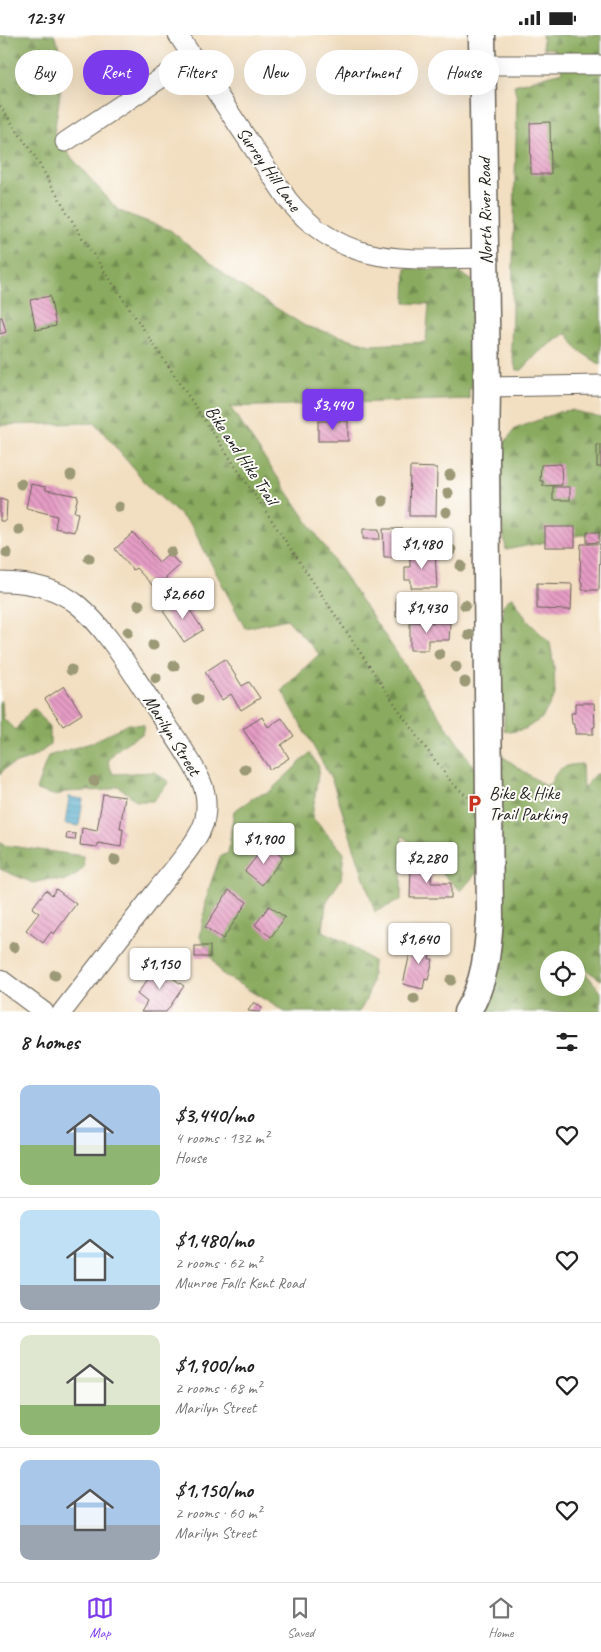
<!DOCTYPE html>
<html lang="en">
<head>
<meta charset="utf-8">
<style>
	:root { --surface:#fff; --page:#f6f6f6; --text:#222; --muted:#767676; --line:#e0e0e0; --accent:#7c3aed }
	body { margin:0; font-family:Caveat,sans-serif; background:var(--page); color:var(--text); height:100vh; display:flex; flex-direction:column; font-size:19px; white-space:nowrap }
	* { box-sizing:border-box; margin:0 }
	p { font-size:16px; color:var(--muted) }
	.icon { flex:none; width:28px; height:28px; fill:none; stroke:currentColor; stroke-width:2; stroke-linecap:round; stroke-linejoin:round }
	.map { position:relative; height:977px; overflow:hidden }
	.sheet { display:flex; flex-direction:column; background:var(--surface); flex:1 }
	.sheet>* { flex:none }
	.banner { position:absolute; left:15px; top:15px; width:571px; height:45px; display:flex; gap:10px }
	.tools { position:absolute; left:540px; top:916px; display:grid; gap:10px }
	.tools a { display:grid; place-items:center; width:45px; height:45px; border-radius:50%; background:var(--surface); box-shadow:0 5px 20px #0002; font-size:25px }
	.price { position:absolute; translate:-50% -42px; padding:0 11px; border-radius:5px; background:#fff; color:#222; font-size:16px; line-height:32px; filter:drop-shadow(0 1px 2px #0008) }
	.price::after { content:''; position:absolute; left:50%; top:30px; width:15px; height:11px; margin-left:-8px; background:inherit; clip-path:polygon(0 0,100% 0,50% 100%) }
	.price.on { background:var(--accent); color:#fff }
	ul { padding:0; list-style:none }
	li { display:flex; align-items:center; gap:15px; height:125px; padding:0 20px }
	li+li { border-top:1px solid var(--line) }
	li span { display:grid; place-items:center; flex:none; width:140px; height:100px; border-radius:10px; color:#555 }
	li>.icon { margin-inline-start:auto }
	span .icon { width:60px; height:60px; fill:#fffc; stroke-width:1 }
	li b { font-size:21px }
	h2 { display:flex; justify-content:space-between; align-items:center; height:60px; padding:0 20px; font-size:21px }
	.chip { padding:0 18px; border-radius:22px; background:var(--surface); box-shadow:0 5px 20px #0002; font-size:18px; line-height:45px }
	.chip.on { background:var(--accent); color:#fff }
	.status { display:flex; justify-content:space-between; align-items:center; height:35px; padding:0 25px; background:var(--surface); direction:ltr }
	.status svg { height:14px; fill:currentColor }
	.menu { display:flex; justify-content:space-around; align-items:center; height:70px; border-top:1px solid var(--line); background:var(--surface); font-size:14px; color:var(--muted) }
	.menu a { display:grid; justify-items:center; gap:2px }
	.menu .on { color:var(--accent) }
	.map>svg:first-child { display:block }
</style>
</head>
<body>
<div class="status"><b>12:34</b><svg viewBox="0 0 49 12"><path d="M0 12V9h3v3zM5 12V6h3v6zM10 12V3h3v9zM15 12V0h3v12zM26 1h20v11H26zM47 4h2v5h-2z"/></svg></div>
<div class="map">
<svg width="601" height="977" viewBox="0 0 601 977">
	<defs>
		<pattern id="forest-firs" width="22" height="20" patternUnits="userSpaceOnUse" patternTransform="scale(1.25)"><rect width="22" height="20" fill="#8aab5f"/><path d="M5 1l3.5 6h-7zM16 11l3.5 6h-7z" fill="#708a4e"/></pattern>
		<pattern id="water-rules" width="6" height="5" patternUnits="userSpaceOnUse" patternTransform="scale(1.25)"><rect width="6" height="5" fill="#4faacd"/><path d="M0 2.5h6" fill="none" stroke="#418aa6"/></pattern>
		<pattern id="building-back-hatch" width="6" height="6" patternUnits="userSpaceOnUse" patternTransform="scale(1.25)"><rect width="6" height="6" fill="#e69dc5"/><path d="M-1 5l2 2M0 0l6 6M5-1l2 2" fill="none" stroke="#ba7f9f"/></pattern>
	</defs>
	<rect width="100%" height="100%" fill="#fdfcf7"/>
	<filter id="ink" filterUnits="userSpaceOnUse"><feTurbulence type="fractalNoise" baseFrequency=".02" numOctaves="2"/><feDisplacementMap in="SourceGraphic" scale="10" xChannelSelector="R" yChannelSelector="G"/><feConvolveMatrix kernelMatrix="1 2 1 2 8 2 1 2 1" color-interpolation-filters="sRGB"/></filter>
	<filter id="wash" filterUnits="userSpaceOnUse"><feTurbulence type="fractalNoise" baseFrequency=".0096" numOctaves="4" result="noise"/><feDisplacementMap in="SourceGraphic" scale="20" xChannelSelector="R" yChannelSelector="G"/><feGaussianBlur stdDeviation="1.12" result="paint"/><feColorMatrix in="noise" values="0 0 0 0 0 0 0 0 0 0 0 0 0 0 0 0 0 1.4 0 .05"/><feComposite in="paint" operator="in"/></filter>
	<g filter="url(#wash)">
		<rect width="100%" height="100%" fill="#f2dec0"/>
		<g fill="url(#forest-firs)" stroke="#53643e" fill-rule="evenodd">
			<path d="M 0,0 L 54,0 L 65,25 L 54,99 L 70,121 L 119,176 L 170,195 L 233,246 L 305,291 L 371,310 L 426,307 L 429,269 L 405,268 L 406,233 L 456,235 L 473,246 L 471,314 L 472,353 L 469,353 L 469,364 L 230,372 L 476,735 L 477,837 L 461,856 L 402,800 L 401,865 L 375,877 L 332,745 L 282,655 L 319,619 L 287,584 L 245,593 L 191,490 L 150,453 L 95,388 L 0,390 Z"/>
			<path d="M 542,0 L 601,0 L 601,330 L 578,315 L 567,298 L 539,317 L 522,335 L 516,335 L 511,314 L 517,64 L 514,50 L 562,37 L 554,14 L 543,13 Z"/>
			<path d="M 570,375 L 601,382 L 601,500 L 580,500 L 506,515 L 499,466 L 499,415 L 515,394 L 559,377 Z"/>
			<path d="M 512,561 L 527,585 L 550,608 L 554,631 L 555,660 L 542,683 L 525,694 L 510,697 L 504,695 L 504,677 L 498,631 L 503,570 Z"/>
			<path d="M 0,665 L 2,667 L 3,683 L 15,695 L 31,675 L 35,674 L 50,694 L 50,710 C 45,714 39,719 33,722 C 22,728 6,728 0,740 Z"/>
			<path d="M 128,689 L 144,690 L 142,699 C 129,706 115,713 108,727 L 113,739 L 154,737 L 169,747 L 153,766 L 137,766 L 118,751 L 108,755 L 64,757 L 57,761 L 36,755 L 48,721 L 91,708 Z"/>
			<path d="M 310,718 L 319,732 L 312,782 L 344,818 L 341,844 L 326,868 L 323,896 L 347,908 L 373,926 C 372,946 370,961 359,977 L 285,977 L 221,938 L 200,902 L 208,856 L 220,822 L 228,818 L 234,776 L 256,761 L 269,757 Z"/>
			<path d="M 502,721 L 545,751 L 551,748 C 558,731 566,730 582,729 L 583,754 L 595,739 L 601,739 L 601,945 L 579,930 L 601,957 L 601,977 L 480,977 L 501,827 ZM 549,925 L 576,925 L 576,952 L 549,952 Z"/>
			<path d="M 0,807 L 3,810 L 83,821 L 84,832 L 75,841 L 65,846 L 50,844 L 33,848 L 0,834 Z"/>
		</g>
		<path fill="url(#water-rules)" stroke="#366374" d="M 69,762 L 83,764 L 79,791 L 65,789 Z"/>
		<g id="blocks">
			<g fill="url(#building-back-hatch)">
				<path d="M 550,87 L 551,139 L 531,139 L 530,88 Z"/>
				<path d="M 50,261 L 56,291 L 36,295 L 30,265 Z"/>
				<path d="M 0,282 L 2,282 L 6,297 L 0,299 Z"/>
				<rect x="318" y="386" width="30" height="20"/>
				<rect x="597" y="410" width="4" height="22"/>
				<path d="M 561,429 L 562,450 L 543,451 L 543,446 L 540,446 L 541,430 Z"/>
				<path d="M 410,432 L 437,433 L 436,481 L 409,481 Z"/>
				<path d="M 31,449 L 46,452 L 46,455 L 78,461 L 74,477 L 78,478 L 74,497 L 55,493 L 57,481 L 26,473 Z"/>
				<rect x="553" y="452" width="17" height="13"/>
				<path d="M 0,464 L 7,466 L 6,486 L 0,486 Z"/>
				<rect x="545" y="492" width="30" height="20"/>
				<path d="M 363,494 L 379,494 L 380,504 L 363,504 Z"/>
				<path d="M 383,494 L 403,494 L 403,522 L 384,522 Z"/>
				<path d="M 587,497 L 599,497 L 599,507 L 587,508 Z"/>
				<path d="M 133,498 L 159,527 L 169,518 L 180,530 L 155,553 L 136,533 L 133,535 L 115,514 Z"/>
				<path d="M 581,509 L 600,509 L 599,555 L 582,555 L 582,547 L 581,547 L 580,540 Z"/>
				<path d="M 410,516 L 435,516 L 437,553 L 411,553 L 411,545 L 405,545 L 405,532 L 410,532 Z"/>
				<path d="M 537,548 L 572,549 L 571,575 L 537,574 Z"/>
				<path d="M 182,563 L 203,595 L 184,607 L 163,576 Z"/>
				<path d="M 396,563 L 413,563 L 414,582 L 396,582 Z"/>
				<path d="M 410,587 L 450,588 L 449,605 L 428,605 L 428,615 L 410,615 Z"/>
				<path d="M 225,624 L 242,651 L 249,647 L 260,663 L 241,675 L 231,659 L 222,665 L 205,637 Z"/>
				<path d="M 64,651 L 82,679 L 63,691 L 45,664 Z"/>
				<path d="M 575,668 L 594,668 L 595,692 L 593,692 L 593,699 L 575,699 L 575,693 L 574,693 L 574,689 L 572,689 L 571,678 L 575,678 Z"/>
				<path d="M 262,682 L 268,692 L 282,683 L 294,701 L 281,710 L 289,723 L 270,735 L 243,694 Z"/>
				<path d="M 103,759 L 125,762 L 120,794 L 123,794 L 121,812 L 98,808 L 98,812 L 80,810 L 82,793 L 97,796 Z"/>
				<path d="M 67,798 L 76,799 L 75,805 L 66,804 Z"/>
				<path d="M 269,811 L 283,823 L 262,850 L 245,836 L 261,816 L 263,818 Z"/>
				<path d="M 411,830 L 432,830 L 431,848 L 451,848 L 451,863 L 410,863 Z"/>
				<path d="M 56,854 L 76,869 L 54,899 L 51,897 L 43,908 L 26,895 L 39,878 L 32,873 L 46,855 L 52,860 Z"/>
				<path d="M 229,855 L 247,867 L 223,904 L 205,892 Z"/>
				<path d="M 269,871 L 285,882 L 271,902 L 255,890 Z"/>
				<path d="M 413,905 L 433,909 L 429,924 L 433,924 L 428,945 L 425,944 L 423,954 L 403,949 Z"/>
				<rect x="195" y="911" width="15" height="11"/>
				<path d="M 166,926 L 171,929 L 171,935 L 167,939 L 184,951 L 166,977 L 141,977 L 147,967 L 137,959 L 157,932 L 159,935 L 161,928 Z"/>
				<path d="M 254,967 L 262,973 L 259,977 L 248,976 Z"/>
			</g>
		</g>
	</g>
	<g filter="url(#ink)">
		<use href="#blocks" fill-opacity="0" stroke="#676055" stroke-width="1"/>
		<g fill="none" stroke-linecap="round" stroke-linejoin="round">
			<defs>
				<g id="street">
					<path d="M 178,0 L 288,165 C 344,234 405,224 485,223"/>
					<path d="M 483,30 L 601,30"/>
					<path d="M 65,107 L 193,22"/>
					<path d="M 487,352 L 601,350"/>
					<path d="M 0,547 C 28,547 56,552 78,570 C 108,595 131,637 153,669 C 169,694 189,719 201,746 C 206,757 207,771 205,783 C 202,803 170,838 157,855 C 125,896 94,936 62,977"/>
					<path d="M 0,944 L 44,977"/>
				</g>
				<path id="secondary" d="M 467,977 C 485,949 488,915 490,883 L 486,423 L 487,352 L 482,0"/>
			</defs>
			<use href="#street" stroke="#676055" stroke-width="21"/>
			<use href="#secondary" stroke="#676055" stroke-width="29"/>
			<path stroke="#676055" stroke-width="2.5" stroke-dasharray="1 4" stroke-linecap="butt" d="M 0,71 L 34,120 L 81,201 L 415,699 L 453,749 L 468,762"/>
			<use href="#street" stroke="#fff" stroke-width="19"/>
			<use href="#secondary" stroke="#fff" stroke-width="26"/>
		</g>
		<g fill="#9c9977">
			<circle cx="71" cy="440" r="5.5"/>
			<circle cx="450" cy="440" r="5.5"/>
			<circle cx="21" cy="449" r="5.5"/>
			<circle cx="448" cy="458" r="5.5"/>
			<circle cx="383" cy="466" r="5.5"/>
			<circle cx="119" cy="472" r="5.5"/>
			<circle cx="446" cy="477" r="5.5"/>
			<circle cx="19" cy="495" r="5.5"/>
			<circle cx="451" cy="515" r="5.5"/>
			<circle cx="171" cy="517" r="5.5"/>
			<circle cx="7" cy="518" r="5.5"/>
			<circle cx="89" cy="523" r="5.5"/>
			<circle cx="461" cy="531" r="5.5"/>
			<circle cx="139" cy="570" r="5.5"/>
			<circle cx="465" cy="570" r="5.5"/>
			<circle cx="128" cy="597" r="5.5"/>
			<circle cx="469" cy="600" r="5.5"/>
			<circle cx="153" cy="610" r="5.5"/>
			<circle cx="439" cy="619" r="5.5"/>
			<circle cx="174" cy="631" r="5.5"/>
			<circle cx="456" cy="632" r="5.5"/>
			<circle cx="71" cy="635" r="5.5"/>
			<circle cx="156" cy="643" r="5.5"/>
			<circle cx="465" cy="647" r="5.5"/>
			<circle cx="197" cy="664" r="5.5"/>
			<circle cx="245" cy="734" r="5.5"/>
			<circle cx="94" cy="746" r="5.5"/>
			<circle cx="115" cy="825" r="5.5"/>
			<circle cx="14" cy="912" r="5.5"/>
			<circle cx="55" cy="940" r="5.5"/>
			<circle cx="451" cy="945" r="5.5"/>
			<circle cx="414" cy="964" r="5.5"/>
		</g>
	</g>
	<defs>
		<symbol id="parking-bare" viewBox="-9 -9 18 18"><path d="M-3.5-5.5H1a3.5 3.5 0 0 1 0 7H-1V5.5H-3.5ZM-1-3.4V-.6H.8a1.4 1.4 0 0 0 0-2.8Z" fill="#c8321e" stroke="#fdfcf7" stroke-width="2.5" paint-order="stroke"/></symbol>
	</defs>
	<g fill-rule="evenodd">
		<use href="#parking-bare" x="462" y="756" width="25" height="25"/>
	</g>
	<g text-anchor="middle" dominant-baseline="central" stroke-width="4" stroke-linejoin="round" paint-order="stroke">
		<g font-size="18" fill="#1c1c1c" stroke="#fdfcf7">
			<text transform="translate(269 134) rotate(55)">Surrey Hill Lane</text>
			<text transform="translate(485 176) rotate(-91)">North River Road</text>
			<text transform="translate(242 420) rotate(56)">Bike and Hike Trail</text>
			<text transform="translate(172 700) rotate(58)">Marilyn Street</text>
		</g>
		<g font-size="18" fill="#1c1c1c" stroke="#fdfcf7" text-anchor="start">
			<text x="489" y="758">Bike &amp; Hike<tspan x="489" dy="21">Trail Parking</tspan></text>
		</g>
	</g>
</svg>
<div class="tools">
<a><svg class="icon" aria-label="locate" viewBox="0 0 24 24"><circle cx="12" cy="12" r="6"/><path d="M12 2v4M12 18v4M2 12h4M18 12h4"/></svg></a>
</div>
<b class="price on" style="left:333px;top:396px">$3,440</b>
<b class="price" style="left:422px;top:535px">$1,480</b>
<b class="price" style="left:183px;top:585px">$2,660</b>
<b class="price" style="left:427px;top:599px">$1,430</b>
<b class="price" style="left:264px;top:830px">$1,900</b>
<b class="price" style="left:427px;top:849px">$2,280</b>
<b class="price" style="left:419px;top:930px">$1,640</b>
<b class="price" style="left:160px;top:955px">$1,150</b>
<div class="banner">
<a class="chip">Buy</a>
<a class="chip on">Rent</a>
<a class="chip">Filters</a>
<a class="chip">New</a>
<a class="chip">Apartment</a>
<a class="chip">House</a>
</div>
</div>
<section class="sheet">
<h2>8 homes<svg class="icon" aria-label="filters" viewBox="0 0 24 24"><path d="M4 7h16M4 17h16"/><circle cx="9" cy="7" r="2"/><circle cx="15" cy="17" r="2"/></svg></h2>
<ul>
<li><span style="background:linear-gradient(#a9c7e8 60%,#8fb573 0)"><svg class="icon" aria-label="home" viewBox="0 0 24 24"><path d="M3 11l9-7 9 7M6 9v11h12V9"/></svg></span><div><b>$3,440/mo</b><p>4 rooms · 132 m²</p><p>House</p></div><svg class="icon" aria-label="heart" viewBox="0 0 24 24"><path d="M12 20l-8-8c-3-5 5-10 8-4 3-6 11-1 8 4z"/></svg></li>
<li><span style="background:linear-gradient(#bfe0f5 75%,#9aa5b1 0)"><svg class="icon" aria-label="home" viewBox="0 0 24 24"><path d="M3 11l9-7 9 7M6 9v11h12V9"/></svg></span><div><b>$1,480/mo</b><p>2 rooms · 62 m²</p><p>Munroe Falls Kent Road</p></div><svg class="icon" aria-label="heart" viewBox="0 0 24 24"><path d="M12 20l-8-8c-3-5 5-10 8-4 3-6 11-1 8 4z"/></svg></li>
<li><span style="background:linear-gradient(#dfe7d0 70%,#8fb573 0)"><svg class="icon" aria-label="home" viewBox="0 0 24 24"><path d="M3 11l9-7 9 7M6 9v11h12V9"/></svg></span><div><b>$1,900/mo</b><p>2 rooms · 68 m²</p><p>Marilyn Street</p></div><svg class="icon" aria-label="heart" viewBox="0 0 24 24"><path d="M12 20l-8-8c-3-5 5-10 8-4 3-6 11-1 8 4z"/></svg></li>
<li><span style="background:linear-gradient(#a9c7e8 65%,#9aa5b1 0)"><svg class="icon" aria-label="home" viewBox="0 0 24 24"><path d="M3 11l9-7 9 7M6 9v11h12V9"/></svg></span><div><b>$1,150/mo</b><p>2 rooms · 60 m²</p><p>Marilyn Street</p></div><svg class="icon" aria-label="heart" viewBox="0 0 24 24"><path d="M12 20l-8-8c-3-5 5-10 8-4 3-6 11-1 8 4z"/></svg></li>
</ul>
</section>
<nav class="menu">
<a class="on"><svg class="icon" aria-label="map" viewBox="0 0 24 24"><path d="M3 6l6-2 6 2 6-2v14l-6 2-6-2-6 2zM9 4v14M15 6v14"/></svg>Map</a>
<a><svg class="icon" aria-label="saved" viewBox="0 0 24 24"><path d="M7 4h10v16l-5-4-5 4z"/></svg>Saved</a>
<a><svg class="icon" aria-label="home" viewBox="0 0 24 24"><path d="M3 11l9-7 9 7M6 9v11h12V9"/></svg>Home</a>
</nav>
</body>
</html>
